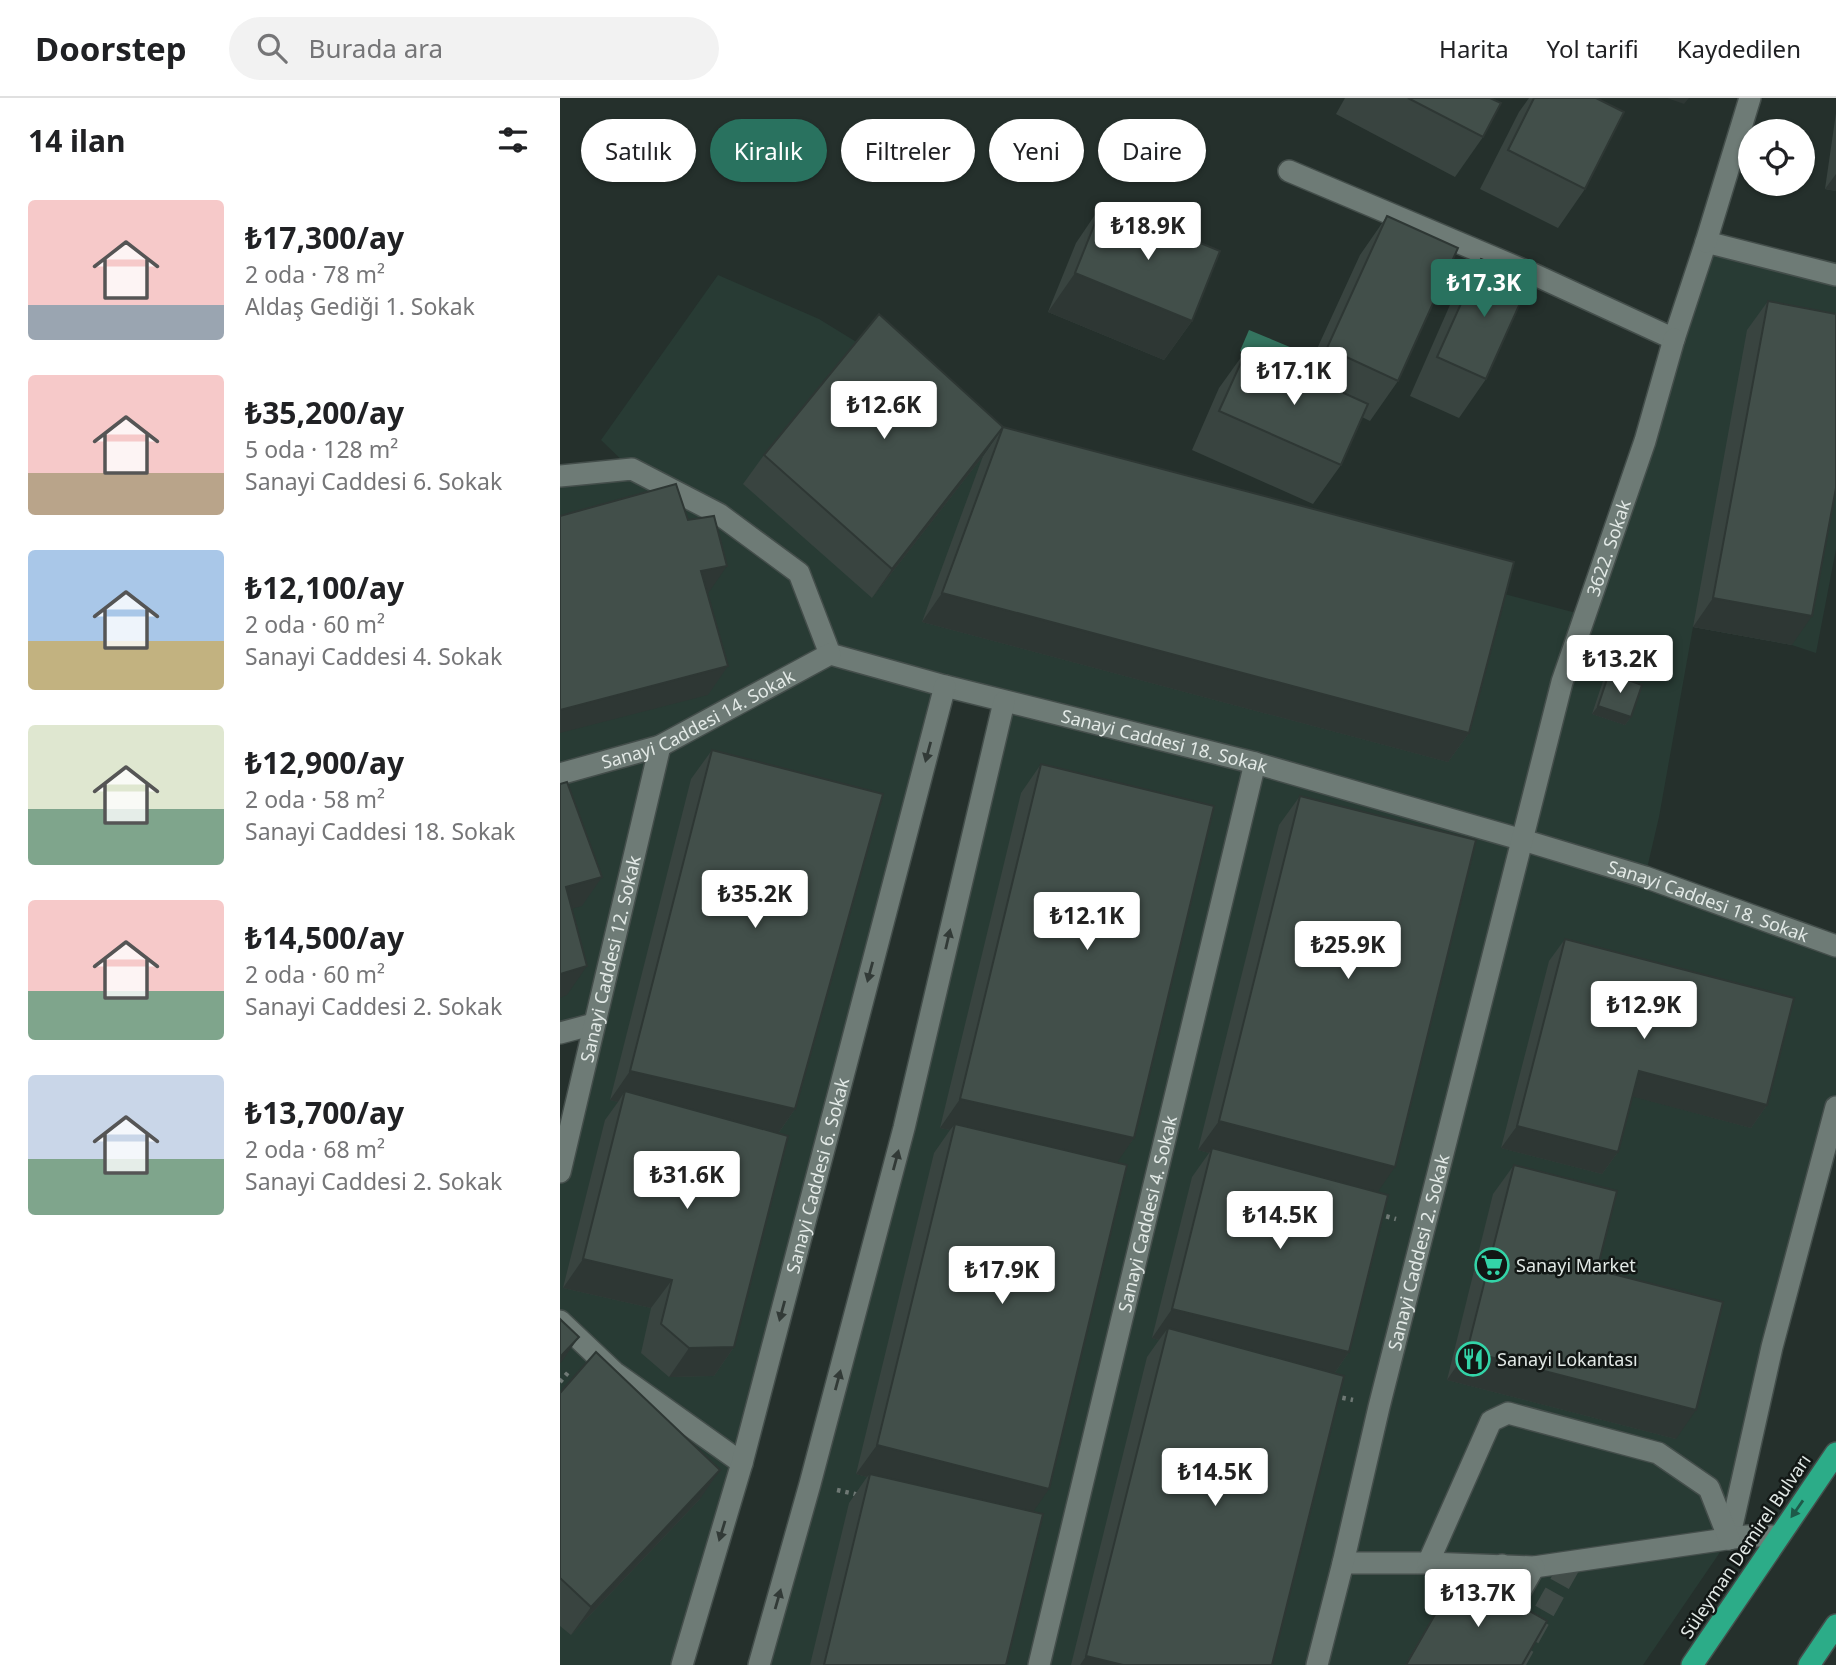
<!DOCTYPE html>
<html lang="tr">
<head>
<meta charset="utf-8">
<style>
	:root { --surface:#fff; --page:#f2f2f2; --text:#202124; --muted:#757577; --line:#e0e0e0; --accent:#29725f }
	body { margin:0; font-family:"Noto Sans",sans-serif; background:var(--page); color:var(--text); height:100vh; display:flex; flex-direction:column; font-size:26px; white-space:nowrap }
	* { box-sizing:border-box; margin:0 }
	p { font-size:23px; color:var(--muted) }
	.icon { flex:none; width:38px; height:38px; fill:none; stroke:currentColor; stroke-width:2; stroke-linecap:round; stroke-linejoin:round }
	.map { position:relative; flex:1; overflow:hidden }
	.sheet { display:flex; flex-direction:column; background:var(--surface); width:560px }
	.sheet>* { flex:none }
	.hud { position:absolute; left:21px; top:21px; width:665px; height:63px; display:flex; gap:14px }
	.buttons { position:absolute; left:1178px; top:21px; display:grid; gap:14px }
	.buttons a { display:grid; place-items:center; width:77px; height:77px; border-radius:50%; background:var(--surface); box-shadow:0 2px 5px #0004; font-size:35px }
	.price { position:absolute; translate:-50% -60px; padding:0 16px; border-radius:7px; background:#fff; color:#222; font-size:23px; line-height:46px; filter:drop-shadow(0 2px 4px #0008) }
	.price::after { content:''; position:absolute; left:50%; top:42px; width:21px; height:16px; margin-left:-10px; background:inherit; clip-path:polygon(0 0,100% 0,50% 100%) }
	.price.selected { background:var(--accent); color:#fff }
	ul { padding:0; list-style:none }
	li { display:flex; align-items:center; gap:21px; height:175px; padding:0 28px }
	li span { display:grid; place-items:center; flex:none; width:196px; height:140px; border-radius:7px; color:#555 }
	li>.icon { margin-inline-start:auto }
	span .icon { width:84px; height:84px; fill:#fffc; stroke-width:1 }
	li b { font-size:30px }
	h2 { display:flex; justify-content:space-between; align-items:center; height:84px; padding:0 28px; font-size:30px }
	.tag { padding:0 24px; border-radius:32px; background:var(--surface); box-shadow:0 2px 5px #0004; font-size:24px; line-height:63px }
	.tag.selected { background:var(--accent); color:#fff }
	header { display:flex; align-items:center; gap:42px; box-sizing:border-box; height:98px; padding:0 35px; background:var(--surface); border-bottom:2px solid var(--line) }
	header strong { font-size:33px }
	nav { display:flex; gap:38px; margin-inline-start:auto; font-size:24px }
	.search { width:490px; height:63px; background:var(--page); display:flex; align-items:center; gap:18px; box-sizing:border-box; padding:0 24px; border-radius:38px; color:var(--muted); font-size:26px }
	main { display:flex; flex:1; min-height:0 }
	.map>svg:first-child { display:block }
</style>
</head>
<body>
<header>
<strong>Doorstep</strong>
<div class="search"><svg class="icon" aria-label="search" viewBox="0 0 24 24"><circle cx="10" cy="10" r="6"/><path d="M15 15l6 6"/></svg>Burada ara</div>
<nav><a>Harita</a><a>Yol tarifi</a><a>Kaydedilen</a></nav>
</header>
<main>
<section class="sheet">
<h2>14 ilan<svg class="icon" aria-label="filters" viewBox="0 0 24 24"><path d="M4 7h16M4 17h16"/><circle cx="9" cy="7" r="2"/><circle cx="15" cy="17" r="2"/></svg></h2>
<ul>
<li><span style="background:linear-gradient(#f6c9c9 75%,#9aa5b1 0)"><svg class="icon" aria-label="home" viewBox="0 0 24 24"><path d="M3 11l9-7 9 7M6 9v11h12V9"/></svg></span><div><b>₺17,300/ay</b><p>2 oda · 78 m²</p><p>Aldaş Gediği 1. Sokak</p></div></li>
<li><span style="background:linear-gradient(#f6c9c9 70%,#b9a48a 0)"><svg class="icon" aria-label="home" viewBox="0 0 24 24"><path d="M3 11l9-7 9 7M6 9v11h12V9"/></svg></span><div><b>₺35,200/ay</b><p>5 oda · 128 m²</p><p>Sanayi Caddesi 6. Sokak</p></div></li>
<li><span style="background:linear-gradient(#a9c7e8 65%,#c2b280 0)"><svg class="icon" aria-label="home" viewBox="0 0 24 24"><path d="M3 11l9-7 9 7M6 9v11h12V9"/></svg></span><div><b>₺12,100/ay</b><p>2 oda · 60 m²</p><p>Sanayi Caddesi 4. Sokak</p></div></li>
<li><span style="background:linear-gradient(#dfe7d0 60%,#7fa58c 0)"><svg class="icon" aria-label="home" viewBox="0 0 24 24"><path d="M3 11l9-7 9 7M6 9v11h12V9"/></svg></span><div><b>₺12,900/ay</b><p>2 oda · 58 m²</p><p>Sanayi Caddesi 18. Sokak</p></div></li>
<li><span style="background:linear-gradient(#f6c9c9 65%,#7fa58c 0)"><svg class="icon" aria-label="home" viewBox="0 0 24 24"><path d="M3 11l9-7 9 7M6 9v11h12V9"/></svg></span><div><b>₺14,500/ay</b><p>2 oda · 60 m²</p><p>Sanayi Caddesi 2. Sokak</p></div></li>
<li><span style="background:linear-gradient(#c9d6e8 60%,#7fa58c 0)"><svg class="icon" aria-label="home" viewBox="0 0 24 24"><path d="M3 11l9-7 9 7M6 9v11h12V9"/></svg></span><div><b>₺13,700/ay</b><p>2 oda · 68 m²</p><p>Sanayi Caddesi 2. Sokak</p></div></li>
</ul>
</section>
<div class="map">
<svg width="1276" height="1567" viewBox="0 0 1276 1567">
	<defs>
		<pattern id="water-ripples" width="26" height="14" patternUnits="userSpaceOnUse" patternTransform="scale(1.75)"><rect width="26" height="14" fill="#34745f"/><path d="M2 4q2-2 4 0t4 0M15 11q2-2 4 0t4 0" fill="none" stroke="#5b8e7e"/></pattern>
	</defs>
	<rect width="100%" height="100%" fill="#25302c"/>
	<path fill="#283b34" d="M 1146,144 L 1276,177 L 1276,451 L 1256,555 L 1232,547 L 1133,529 L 1099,719 L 1085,779 L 1276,848 L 1276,1021 L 1169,1441 L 1083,1567 L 199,1567 L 444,604 L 385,588 L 122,1567 L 0,1567 L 0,1074 L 34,926 L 0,935 L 0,378 L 71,371 L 41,342 L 158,177 L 259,221 L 298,245 L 423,358 L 1024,517 Z"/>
	<path fill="url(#water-ripples)" d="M 689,232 L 737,252 L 728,273 L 680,253 Z"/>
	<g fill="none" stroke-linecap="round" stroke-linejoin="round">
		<path stroke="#414c48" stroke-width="21" stroke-dasharray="21 10" stroke-linecap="butt" d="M 954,1567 L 1012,1464"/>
		<defs>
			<g id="minor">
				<path d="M 729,73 L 973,176 L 1114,241 L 1146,144 L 1276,177"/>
				<path d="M 1146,144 L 1190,0"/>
				<path id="s1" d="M 0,378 L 72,371 L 159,416 L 239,475 L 270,556 L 385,588 L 695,665 L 963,742 L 1085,779 L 1276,848"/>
				<path id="s2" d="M 0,676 L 100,648 L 270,556"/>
				<path d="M 0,935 L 34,926"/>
				<path id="s3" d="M 0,1074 L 100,648"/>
				<path d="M 0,1223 L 54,1274 L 182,1365"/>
				<path d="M 1169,1441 L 1212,1249 L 1276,1009"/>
				<path d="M 783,1465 L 868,1465 L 974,1469 L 1187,1438 L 1219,1438"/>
				<path d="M 868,1465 L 931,1323 L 948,1315 L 1098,1355 L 1149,1390 L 1169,1441"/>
				<path d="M 924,1498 L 942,1467"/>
				<path d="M 949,1513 L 974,1469"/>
				<path id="s4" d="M 122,1567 L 182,1365 L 385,588"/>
				<path d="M 199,1567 L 250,1386 L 344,1030 L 444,604"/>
				<path id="s5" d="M 479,1567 L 695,665"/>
				<path id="s6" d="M 757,1567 L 783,1465 L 819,1309 L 1002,584 L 1085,343 L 1114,241"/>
			</g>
			<g id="highway">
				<path d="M 1132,1567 L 1276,1355"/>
				<path d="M 1249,1567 L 1276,1527"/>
			</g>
		</defs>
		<use href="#minor" stroke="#444e4b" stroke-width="24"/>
		<use href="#highway" stroke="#444e4b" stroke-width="24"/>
		<g stroke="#6f7975" stroke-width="4.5" stroke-dasharray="3.5 5" stroke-linecap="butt">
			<path d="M 818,1116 L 836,1121"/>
			<path d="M 0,1284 L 11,1271"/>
			<path d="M 774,1298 L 793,1302"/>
			<path d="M 277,1392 L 299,1397"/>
		</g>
		<use href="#minor" stroke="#6e7b76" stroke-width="21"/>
		<use href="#highway" stroke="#2cac88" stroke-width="21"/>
	</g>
	<g fill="#394440">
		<path d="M 785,0 L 930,0 L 923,39 L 895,79 L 776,16 Z"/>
		<path d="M 969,0 L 1036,0 L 1025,91 L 998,130 L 920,91 L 959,14 Z"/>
		<path d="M 1276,15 L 1276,93 L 1265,91 Z"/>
		<path d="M 543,105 L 632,223 L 604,262 L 488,214 L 516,145 Z"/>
		<path d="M 827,118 L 838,283 L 810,323 L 802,319 L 781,367 L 753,406 L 632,352 L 659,290 L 687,251 L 745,277 L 800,157 Z"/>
		<path d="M 921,161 L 926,281 L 899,320 L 850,298 L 893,200 Z"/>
		<path d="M 1208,203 L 1232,547 L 1133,529 L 1187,232 Z"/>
		<path d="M 443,329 L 909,635 L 888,664 L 362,524 L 423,358 Z"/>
		<path d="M 204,357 L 423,358 L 312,500 L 183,386 Z"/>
		<path d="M 1049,575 L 1071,619 L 1065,627 L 1032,616 L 1043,583 Z"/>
		<path d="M 152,652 L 235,1011 L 218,1036 L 174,1249 L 154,1278 L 109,1279 L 81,1255 L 91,1210 L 3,1190 L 45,1022 L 58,1004 L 50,1002 L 131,681 Z"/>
		<path d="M 481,666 L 574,1040 L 556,1064 L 473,1414 L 446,1567 L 250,1567 L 289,1405 L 307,1379 L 296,1376 L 374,1055 L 390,1032 L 380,1030 L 461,695 Z"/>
		<path d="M 740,698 L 818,1094 L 789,1254 L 774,1276 L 712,1567 L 511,1567 L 587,1259 L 599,1242 L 592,1240 L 632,1079 L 649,1055 L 638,1052 L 719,727 Z"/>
		<path d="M 1005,841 L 1207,1007 L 1191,1030 L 1072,998 L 1058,1054 L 1042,1076 L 941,1050 L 989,863 Z"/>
		<path d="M 954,1067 L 1037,1172 L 1116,1341 L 887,1282 L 933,1096 Z"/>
		<path d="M 0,1295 L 140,1401 L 11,1537 L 0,1528 Z"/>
		<path d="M 900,1473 L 962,1567 L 845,1567 Z"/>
	</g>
	<g fill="#2e3734">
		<path d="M 1107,0 L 1129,0 L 1124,6 Z"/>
		<path d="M 1276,76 L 1276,93 L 1265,91 Z"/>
		<path d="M 515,175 L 632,223 L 604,262 L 488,214 Z"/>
		<path d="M 443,329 L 423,358 L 312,500 L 332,471 Z"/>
		<path d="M 167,468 L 147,497 L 141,473 Z"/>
		<path d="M 382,495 L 909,635 L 888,664 L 362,524 Z"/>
		<path d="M 1153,500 L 1252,518 L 1232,547 L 1133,529 Z"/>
		<path d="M 168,568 L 148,597 L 0,635 L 0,612 Z"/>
		<path d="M 1038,608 L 1071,619 L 1065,627 L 1032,616 Z"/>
		<path d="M 42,779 L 22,808 L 0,814 L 6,789 Z"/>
		<path d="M 27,868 L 7,897 L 0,900 L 0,876 Z"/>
		<path d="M 70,973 L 235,1011 L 215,1040 L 65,993 L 58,1004 L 50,1002 Z"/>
		<path d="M 1079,973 L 1207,1007 L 1191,1030 L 1063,996 Z"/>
		<path d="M 400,1001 L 574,1040 L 554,1069 L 395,1026 L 390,1032 L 380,1030 Z"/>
		<path d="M 659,1023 L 835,1069 L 815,1098 L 652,1050 L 649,1055 L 638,1052 Z"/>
		<path d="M 957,1028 L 1058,1054 L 1042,1076 L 941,1050 Z"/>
		<path d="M 23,1161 L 112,1182 L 91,1210 L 3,1190 Z"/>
		<path d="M 612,1211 L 789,1254 L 769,1283 L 608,1230 L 599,1242 L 592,1240 Z"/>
		<path d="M 19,1239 L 0,1266 L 0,1259 Z"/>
		<path d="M 174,1249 L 154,1278 L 109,1279 L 129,1250 Z"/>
		<path d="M 907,1253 L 1136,1312 L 1116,1341 L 887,1282 Z"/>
		<path d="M 317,1347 L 489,1391 L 469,1420 L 310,1376 L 307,1379 L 296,1376 Z"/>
		<path d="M 160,1372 L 140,1401 L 11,1537 L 31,1509 Z"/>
		<path d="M 526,1558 L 563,1567 L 520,1567 Z"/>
	</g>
	<g fill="#424f4a" stroke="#2e3734" stroke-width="2">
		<path d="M 848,0 L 930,0 L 941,5 L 923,39 Z"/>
		<path d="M 974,0 L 1036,0 L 1064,14 L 1025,91 L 948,52 Z"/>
		<path d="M 543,105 L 660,153 L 632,223 L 515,175 Z"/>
		<path d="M 827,118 L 898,150 L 838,283 L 767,250 Z"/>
		<path d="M 921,161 L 970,183 L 926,281 L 877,259 Z"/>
		<path d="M 1208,203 L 1276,216 L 1276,390 L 1252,518 L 1153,500 Z"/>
		<path d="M 319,216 L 443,329 L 332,471 L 204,357 Z"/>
		<path d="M 687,251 L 808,306 L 781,367 L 659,313 Z"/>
		<path d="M 443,329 L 954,464 L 909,635 L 382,495 Z"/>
		<path d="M 116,386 L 128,422 L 154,418 L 167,468 L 141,473 L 168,568 L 0,612 L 0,418 Z"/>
		<path d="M 1049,575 L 1082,587 L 1071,619 L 1038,608 Z"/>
		<path d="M 152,652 L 323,696 L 235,1011 L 70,973 Z"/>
		<path d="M 481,666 L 654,708 L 574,1040 L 400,1001 Z"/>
		<path d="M 7,684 L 42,779 L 6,789 L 27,868 L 0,876 L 0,686 Z"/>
		<path d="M 740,698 L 916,742 L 835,1069 L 659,1023 Z"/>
		<path d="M 1005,841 L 1234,900 L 1207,1007 L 1079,973 L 1058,1054 L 957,1028 Z"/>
		<path d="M 65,993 L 228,1038 L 174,1249 L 129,1250 L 101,1226 L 112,1182 L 23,1161 Z"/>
		<path d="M 395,1026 L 567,1067 L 489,1391 L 317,1347 Z"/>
		<path d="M 652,1050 L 828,1097 L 789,1254 L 612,1211 Z"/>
		<path d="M 954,1067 L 1057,1093 L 1037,1172 L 1163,1204 L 1136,1312 L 907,1253 Z"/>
		<path d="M 0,1221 L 19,1239 L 0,1259 Z"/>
		<path d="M 608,1230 L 784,1278 L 712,1567 L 563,1567 L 526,1558 Z"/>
		<path d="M 36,1254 L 160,1372 L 31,1509 L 0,1480 L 0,1295 Z"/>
		<path d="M 310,1376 L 483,1416 L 446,1567 L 264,1567 Z"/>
		<path d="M 900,1473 L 987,1523 L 962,1567 L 846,1567 Z"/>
	</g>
	<defs><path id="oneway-solid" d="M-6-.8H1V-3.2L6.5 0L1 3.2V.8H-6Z" transform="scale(1.75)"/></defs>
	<g fill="#323a37">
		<use href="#oneway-solid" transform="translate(368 654) rotate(105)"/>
		<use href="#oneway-solid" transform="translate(388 841) rotate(-77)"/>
		<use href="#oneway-solid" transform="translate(310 874) rotate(105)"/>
		<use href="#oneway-solid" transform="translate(336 1062) rotate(-75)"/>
		<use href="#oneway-solid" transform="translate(222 1213) rotate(105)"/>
		<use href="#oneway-solid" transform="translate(278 1282) rotate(-75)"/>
		<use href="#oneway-solid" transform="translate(162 1433) rotate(107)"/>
		<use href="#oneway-solid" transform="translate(218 1501) rotate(-74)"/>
	</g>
	<use fill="#1e5a49" href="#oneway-solid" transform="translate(1237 1411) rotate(125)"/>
	<defs>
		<symbol id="supermarket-ring" viewBox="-11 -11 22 22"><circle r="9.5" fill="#121715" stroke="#33d4a8" stroke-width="1.5"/><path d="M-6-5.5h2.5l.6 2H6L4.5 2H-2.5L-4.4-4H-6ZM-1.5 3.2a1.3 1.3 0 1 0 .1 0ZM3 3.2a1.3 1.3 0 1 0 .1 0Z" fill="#33d4a8"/></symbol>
		<symbol id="restaurant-ring" viewBox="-11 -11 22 22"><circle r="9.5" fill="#121715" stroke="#33d4a8" stroke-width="1.5"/><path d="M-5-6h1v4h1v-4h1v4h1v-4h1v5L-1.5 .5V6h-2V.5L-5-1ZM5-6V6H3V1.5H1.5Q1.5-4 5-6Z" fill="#33d4a8"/></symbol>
	</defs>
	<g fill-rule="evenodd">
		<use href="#supermarket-ring" x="913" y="1148" width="38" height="38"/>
		<use href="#restaurant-ring" x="894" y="1242" width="38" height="38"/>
	</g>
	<g text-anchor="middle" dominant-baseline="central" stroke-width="5" stroke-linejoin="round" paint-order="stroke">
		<g font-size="18" fill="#e2e9e6" stroke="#121715">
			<text stroke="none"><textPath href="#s6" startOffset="1155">3622. Sokak</textPath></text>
			<text stroke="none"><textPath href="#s2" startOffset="149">Sanayi Caddesi 14. Sokak</textPath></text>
			<text stroke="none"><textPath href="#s1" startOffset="702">Sanayi Caddesi 18. Sokak</textPath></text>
			<text stroke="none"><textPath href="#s1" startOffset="1269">Sanayi Caddesi 18. Sokak</textPath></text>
			<text stroke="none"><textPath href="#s3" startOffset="219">Sanayi Caddesi 12. Sokak</textPath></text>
			<text stroke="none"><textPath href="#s4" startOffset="508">Sanayi Caddesi 6. Sokak</textPath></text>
			<text stroke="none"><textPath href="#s5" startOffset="464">Sanayi Caddesi 4. Sokak</textPath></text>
			<text stroke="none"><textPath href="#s6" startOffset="425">Sanayi Caddesi 2. Sokak</textPath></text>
			<text transform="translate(1185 1448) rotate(-56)">Süleyman Demirel Bulvarı</text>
		</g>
		<g font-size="18" fill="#e2e9e6" stroke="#121715" text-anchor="start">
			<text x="956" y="1167">Sanayi Market</text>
			<text x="937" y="1261">Sanayi Lokantası</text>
		</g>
	</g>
</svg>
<div class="buttons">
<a><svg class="icon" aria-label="locate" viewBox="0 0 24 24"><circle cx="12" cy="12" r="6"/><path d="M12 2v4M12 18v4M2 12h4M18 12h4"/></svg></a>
</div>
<b class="price" style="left:588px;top:164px">₺18.9K</b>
<b class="price selected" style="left:924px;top:221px">₺17.3K</b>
<b class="price" style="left:734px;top:309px">₺17.1K</b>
<b class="price" style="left:324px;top:343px">₺12.6K</b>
<b class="price" style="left:1060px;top:597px">₺13.2K</b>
<b class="price" style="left:195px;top:832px">₺35.2K</b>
<b class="price" style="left:527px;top:854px">₺12.1K</b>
<b class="price" style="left:788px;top:883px">₺25.9K</b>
<b class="price" style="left:1084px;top:943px">₺12.9K</b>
<b class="price" style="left:127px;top:1113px">₺31.6K</b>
<b class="price" style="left:720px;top:1153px">₺14.5K</b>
<b class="price" style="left:442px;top:1208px">₺17.9K</b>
<b class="price" style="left:655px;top:1410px">₺14.5K</b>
<b class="price" style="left:918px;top:1531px">₺13.7K</b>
<div class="hud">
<a class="tag">Satılık</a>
<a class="tag selected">Kiralık</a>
<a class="tag">Filtreler</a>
<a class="tag">Yeni</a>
<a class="tag">Daire</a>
</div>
</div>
</main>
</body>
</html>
